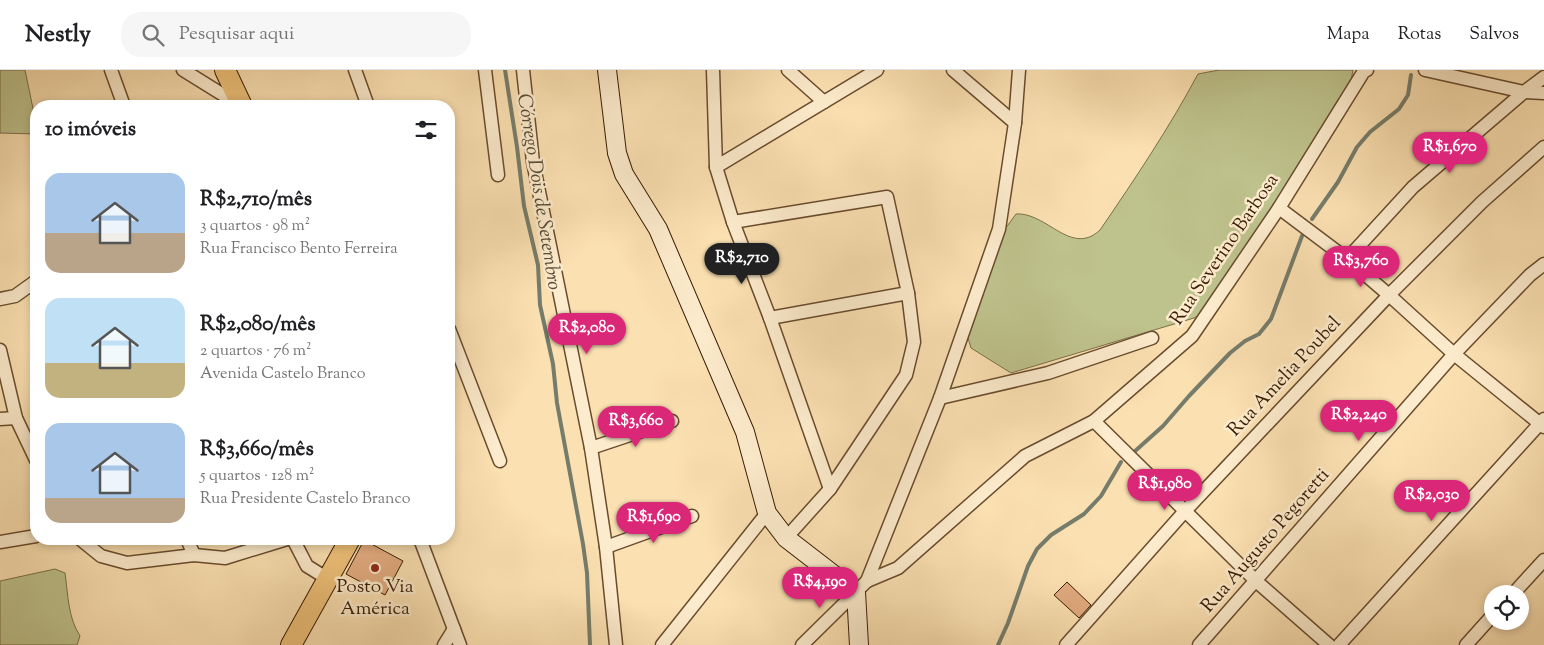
<!DOCTYPE html>
<html lang="pt">
<head>
<meta charset="utf-8">
<style>
	:root { --surface:#fff; --page:#f6f6f6; --text:#202124; --muted:#757577; --line:#e0e0e0; --accent:#db2777 }
	body { margin:0; font-family:"Sorts Mill Goudy",serif; background:var(--page); color:var(--text); height:100vh; display:flex; flex-direction:column; font-size:19px; white-space:nowrap }
	* { box-sizing:border-box; margin:0 }
	p { font-size:16px; color:var(--muted) }
	.icon { flex:none; width:28px; height:28px; fill:none; stroke:currentColor; stroke-width:2; stroke-linecap:round; stroke-linejoin:round }
	.map { position:relative; flex:1; overflow:hidden }
	.panel { position:absolute; left:30px; top:30px; width:425px; height:445px; display:flex; flex-direction:column; background:var(--surface); border-radius:20px; box-shadow:0 2px 8px #0003 }
	.panel>* { flex:none }
	.controls { position:absolute; left:1484px; top:515px; display:grid; gap:10px }
	.controls a { display:grid; place-items:center; width:45px; height:45px; border-radius:50%; background:var(--surface); box-shadow:0 2px 8px #0003; font-size:25px }
	.price { position:absolute; translate:-50% -42px; padding:0 11px; border-radius:18px; background:var(--accent); color:#fff; font-size:16px; line-height:32px; filter:drop-shadow(0 1px 2px #0008) }
	.price::after { content:''; position:absolute; left:50%; top:30px; width:15px; height:11px; margin-left:-8px; background:inherit; clip-path:polygon(0 0,100% 0,50% 100%) }
	.price.current { background:#222; color:#fff }
	ul { padding:0; list-style:none }
	li { display:flex; align-items:center; gap:15px; height:125px; padding:0 15px }
	li span { display:grid; place-items:center; flex:none; width:140px; height:100px; border-radius:15px; color:#555 }
	li>.icon { margin-inline-start:auto }
	span .icon { width:60px; height:60px; fill:#fffc; stroke-width:1 }
	li b { font-size:21px }
	h2 { display:flex; justify-content:space-between; align-items:center; height:60px; padding:0 15px; font-size:21px }
	header { display:flex; align-items:center; gap:30px; box-sizing:border-box; height:70px; padding:0 25px; background:var(--surface); border-bottom:1px solid var(--line) }
	header strong { font-size:24px }
	nav { display:flex; gap:28px; margin-inline-start:auto; font-size:18px }
	.search { width:350px; height:45px; background:var(--page); display:flex; align-items:center; gap:12px; box-sizing:border-box; padding:0 18px; border-radius:20px; color:var(--muted); font-size:19px }
	.map>svg:first-child { display:block }
</style>
</head>
<body>
<header>
<strong>Nestly</strong>
<div class="search"><svg class="icon" aria-label="search" viewBox="0 0 24 24"><circle cx="10" cy="10" r="6"/><path d="M15 15l6 6"/></svg>Pesquisar aqui</div>
<nav><a>Mapa</a><a>Rotas</a><a>Salvos</a></nav>
</header>
<div class="map">
<svg width="1544" height="575" viewBox="0 0 1544 575">
	<rect width="100%" height="100%" fill="#fbe0b1"/>
	<filter id="stains"><feTurbulence type="fractalNoise" baseFrequency=".004" numOctaves="4"/><feColorMatrix values="0 0 0 0 .2 0 0 0 0 .09 0 0 0 0 .02 0 0 0 .5 -.17"/></filter>
	<radialGradient id="worn" r=".72"><stop offset=".6" stop-color="#630" stop-opacity="0"/><stop offset="1" stop-color="#630" stop-opacity=".3"/></radialGradient>
	<g fill="#bec28c" stroke="#7b6e48">
		<path d="M 0,0 L 25,0 L 36,53 L 36,64 L 0,63 Z"/>
		<path d="M 1219,0 L 1353,0 L 1350,16 L 1343,31 L 1202,244 L 1194,248 L 1011,303 L 971,278 L 968,268 L 1005,159 L 1016,144 C 1047,142 1071,187 1100,160 C 1135,109 1169,58 1198,4 Z"/>
		<path d="M 55,499 L 65,503 C 68,524 68,548 80,566 L 77,575 L 0,575 L 0,511 Z"/>
	</g>
	<g fill="none" stroke-linecap="round" stroke-linejoin="round">
		<g stroke="#767c6b" stroke-width="4">
			<path d="M 505,0 L 517,77 L 524,136 L 538,195 L 540,235 L 553,294 L 557,333 L 583,474 L 587,503 L 590,575"/>
			<path d="M 1312,149 L 1338,112 L 1357,77 L 1370,62 L 1399,39 L 1408,25 L 1411,5"/>
			<path d="M 1134,382 L 1163,356 L 1189,326 L 1230,283 L 1245,271 L 1259,264 L 1271,249 L 1302,166"/>
			<path d="M 998,575 L 1008,553 L 1028,496 L 1037,479 L 1051,465 L 1084,444 L 1101,426 L 1121,392"/>
		</g>
	</g>
	<g fill="#e2ab80" stroke="#381b03">
		<path d="M 364,470 L 403,491 L 385,525 L 346,504 Z"/>
		<path d="M 1067,512 L 1091,535 L 1079,548 L 1054,525 Z"/>
	</g>
	<g fill="none" stroke-linecap="round" stroke-linejoin="round">
		<defs>
			<g id="street">
				<path d="M 111,0 L 124,36"/>
				<path d="M 183,0 L 241,36"/>
				<path d="M 355,0 L 368,36"/>
				<path d="M 485,0 L 498,105"/>
				<path d="M 523,0 L 533,92 L 591,378 L 606,477 L 616,575"/>
				<path d="M 713,0 L 716,97 L 733,152 L 770,248 L 830,419"/>
				<path d="M 788,0 L 824,32"/>
				<path d="M 953,0 L 1015,53"/>
				<path d="M 1425,0 L 1524,22 L 1544,23"/>
				<path d="M 716,97 L 877,0"/>
				<path d="M 1279,138 L 1347,189 L 1389,225 L 1454,284 L 1544,357"/>
				<path d="M 733,152 L 887,127 L 908,223 L 914,272 L 906,305 L 830,419 L 786,468"/>
				<path d="M 1347,189 L 1413,117 L 1524,22 L 1544,7"/>
				<path d="M 0,229 L 15,226 L 36,211"/>
				<path d="M 770,248 L 908,223"/>
				<path d="M 449,259 L 500,391"/>
				<path d="M 0,280 L 16,348 L 36,390"/>
				<path d="M 940,328 L 1048,303 L 1152,268"/>
				<path d="M 0,349 L 16,348"/>
				<path d="M 1094,351 L 1256,511 L 1329,575"/>
				<path d="M 591,378 L 672,351"/>
				<path d="M 80,469 L 101,486 L 127,493 L 194,485 L 225,488 L 287,469"/>
				<path d="M 187,469 L 194,485"/>
				<path d="M 293,469 L 307,496 L 328,509"/>
				<path d="M 420,469 L 460,575"/>
				<path d="M 0,472 L 36,466"/>
				<path d="M 606,477 L 692,446"/>
				<path d="M 867,511 L 898,498 L 1025,386 L 1094,351 L 1192,266 L 1279,138 L 1364,1 L 1367,0"/>
				<path d="M 1513,524 L 1544,490"/>
				<path d="M 444,575 L 454,559"/>
				<path d="M 662,575 L 767,443"/>
				<path d="M 802,575 L 867,511 L 940,328 L 999,159 L 1015,53 L 1019,0"/>
				<path d="M 1066,575 L 1185,441 L 1389,225 L 1482,132 L 1544,77"/>
				<path d="M 1199,575 L 1454,284 L 1530,205 L 1544,194"/>
				<path d="M 1339,575 L 1544,349"/>
				<path d="M 1466,575 L 1492,546"/>
			</g>
			<path id="secondary" d="M 607,0 L 617,83 L 624,104 L 658,159 L 745,362 L 767,443 L 786,468 L 856,522 L 859,575"/>
			<g id="primary">
				<path d="M 225,0 L 242,36"/>
				<path d="M 291,575 L 350,469"/>
			</g>
		</defs>
		<use href="#street" stroke="#694c2e" stroke-width="15"/>
		<use href="#secondary" stroke="#381b03" stroke-width="20"/>
		<use href="#primary" stroke="#381b03" stroke-width="22"/>
		<use href="#street" stroke="#fcebcc" stroke-width="12"/>
		<use href="#secondary" stroke="#fcebcc" stroke-width="18"/>
		<use href="#primary" stroke="#eec078" stroke-width="20"/>
	</g>
	<circle fill="#8f2418" stroke="#fcebcc" stroke-width="2" cx="375" cy="498" r="5"/>
	<g text-anchor="middle" dominant-baseline="central" stroke-width="5" stroke-linejoin="round" paint-order="stroke">
		<g font-size="19" fill="#381b03" stroke="#fcebcc">
			<text transform="translate(1225 180) rotate(-56)">Rua Severino Barbosa</text>
			<text transform="translate(1285 307) rotate(-47)">Rua Amelia Poubel</text>
			<text transform="translate(1266 471) rotate(-49)">Rua Augusto Pegoretti</text>
		</g>
		<g font-size="19" fill="#381b03" stroke="#fcebcc">
			<text x="375" y="517">Posto Via<tspan x="375" dy="22">América</tspan></text>
		</g>
		<g font-size="20" font-style="italic" fill="#574c37" stroke="#fcebcc">
			<text transform="translate(538 122) rotate(81)">Córrego Dois de Setembro</text>
		</g>
	</g>
	<rect width="100%" height="100%" filter="url(#stains)"/>
	<rect width="100%" height="100%" fill="url(#worn)"/>
</svg>
<div class="controls">
<a><svg class="icon" aria-label="locate" viewBox="0 0 24 24"><circle cx="12" cy="12" r="6"/><path d="M12 2v4M12 18v4M2 12h4M18 12h4"/></svg></a>
</div>
<b class="price" style="left:1450px;top:104px">R$1,670</b>
<b class="price current" style="left:742px;top:215px">R$2,710</b>
<b class="price" style="left:1361px;top:218px">R$3,760</b>
<b class="price" style="left:587px;top:285px">R$2,080</b>
<b class="price" style="left:1359px;top:372px">R$2,240</b>
<b class="price" style="left:636px;top:378px">R$3,660</b>
<b class="price" style="left:1165px;top:441px">R$1,980</b>
<b class="price" style="left:1432px;top:452px">R$2,030</b>
<b class="price" style="left:654px;top:474px">R$1,690</b>
<b class="price" style="left:820px;top:539px">R$4,190</b>
<section class="panel">
<h2>10 imóveis<svg class="icon" aria-label="filters" viewBox="0 0 24 24"><path d="M4 7h16M4 17h16"/><circle cx="9" cy="7" r="2"/><circle cx="15" cy="17" r="2"/></svg></h2>
<ul>
<li><span style="background:linear-gradient(#a9c7e8 60%,#b9a48a 0)"><svg class="icon" aria-label="home" viewBox="0 0 24 24"><path d="M3 11l9-7 9 7M6 9v11h12V9"/></svg></span><div><b>R$2,710/mês</b><p>3 quartos · 98 m²</p><p>Rua Francisco Bento Ferreira</p></div></li>
<li><span style="background:linear-gradient(#bfe0f5 65%,#c2b280 0)"><svg class="icon" aria-label="home" viewBox="0 0 24 24"><path d="M3 11l9-7 9 7M6 9v11h12V9"/></svg></span><div><b>R$2,080/mês</b><p>2 quartos · 76 m²</p><p>Avenida Castelo Branco</p></div></li>
<li><span style="background:linear-gradient(#a9c7e8 75%,#b9a48a 0)"><svg class="icon" aria-label="home" viewBox="0 0 24 24"><path d="M3 11l9-7 9 7M6 9v11h12V9"/></svg></span><div><b>R$3,660/mês</b><p>5 quartos · 128 m²</p><p>Rua Presidente Castelo Branco</p></div></li>
</ul>
</section>
</div>
</body>
</html>
